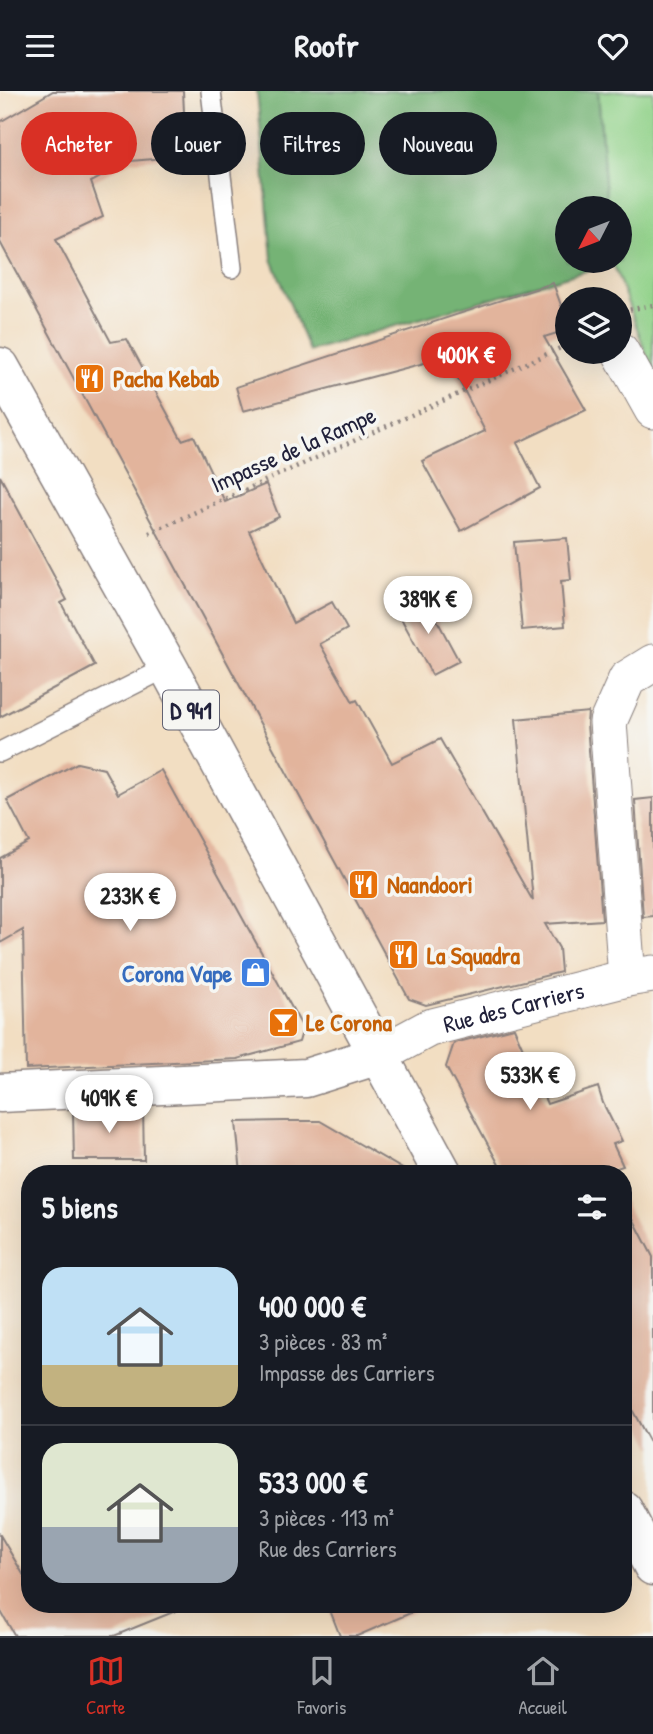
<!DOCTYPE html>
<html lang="fr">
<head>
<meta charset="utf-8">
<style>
	:root { --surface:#171b24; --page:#20242c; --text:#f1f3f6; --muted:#9ea1a6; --line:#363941; --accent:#d93025 }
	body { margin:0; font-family:"Patrick Hand",sans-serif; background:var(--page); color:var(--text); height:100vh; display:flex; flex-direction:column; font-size:26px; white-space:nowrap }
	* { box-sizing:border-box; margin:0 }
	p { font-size:23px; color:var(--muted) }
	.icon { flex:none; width:38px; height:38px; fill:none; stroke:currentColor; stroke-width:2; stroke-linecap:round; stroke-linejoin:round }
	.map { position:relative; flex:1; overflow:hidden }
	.sheet { position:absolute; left:21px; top:1074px; width:611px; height:448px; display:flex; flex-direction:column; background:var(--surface); border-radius:28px; box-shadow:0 7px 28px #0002 }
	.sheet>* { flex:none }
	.guide { position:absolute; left:21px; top:21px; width:612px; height:63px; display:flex; gap:14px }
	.needle { width:46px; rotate:228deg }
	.fabs { position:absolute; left:555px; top:105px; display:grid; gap:14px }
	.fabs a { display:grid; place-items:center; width:77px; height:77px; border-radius:50%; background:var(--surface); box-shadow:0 7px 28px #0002; font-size:35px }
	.price { position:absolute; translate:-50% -60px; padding:0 16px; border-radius:24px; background:#fff; color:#222; font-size:23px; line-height:46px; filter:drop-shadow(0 2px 4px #0008) }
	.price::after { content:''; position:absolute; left:50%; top:42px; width:21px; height:16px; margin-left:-10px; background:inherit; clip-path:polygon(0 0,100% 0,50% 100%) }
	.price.on { background:var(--accent); color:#fff }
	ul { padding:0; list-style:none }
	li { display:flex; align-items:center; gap:21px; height:175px; padding:0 21px }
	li+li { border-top:2px solid var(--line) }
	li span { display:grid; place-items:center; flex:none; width:196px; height:140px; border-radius:21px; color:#555 }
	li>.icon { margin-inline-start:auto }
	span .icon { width:84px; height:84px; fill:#fffc; stroke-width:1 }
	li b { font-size:30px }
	h2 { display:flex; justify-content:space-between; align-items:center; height:84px; padding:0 21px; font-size:30px }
	.pill { padding:0 24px; border-radius:32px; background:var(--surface); box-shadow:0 7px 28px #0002; font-size:24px; line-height:63px }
	.pill.on { background:var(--accent); color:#fff }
	header { display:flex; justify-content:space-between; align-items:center; height:91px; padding:0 21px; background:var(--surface); font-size:32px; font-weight:700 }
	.menu { display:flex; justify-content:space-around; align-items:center; height:98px; border-top:2px solid var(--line); background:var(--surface); font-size:19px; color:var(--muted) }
	.menu a { display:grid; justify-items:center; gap:4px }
	.menu .on { color:var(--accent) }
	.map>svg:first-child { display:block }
</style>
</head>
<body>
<header><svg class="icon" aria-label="menu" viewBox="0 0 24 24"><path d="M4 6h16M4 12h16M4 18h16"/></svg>Roofr<svg class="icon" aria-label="heart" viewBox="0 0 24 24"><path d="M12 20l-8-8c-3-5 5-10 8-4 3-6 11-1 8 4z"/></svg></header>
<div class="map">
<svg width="653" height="1545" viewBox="0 0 653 1545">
	<rect width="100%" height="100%" fill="#f6f6f2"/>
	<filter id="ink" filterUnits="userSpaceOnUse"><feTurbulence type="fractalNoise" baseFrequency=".0143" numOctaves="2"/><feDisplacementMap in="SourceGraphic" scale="14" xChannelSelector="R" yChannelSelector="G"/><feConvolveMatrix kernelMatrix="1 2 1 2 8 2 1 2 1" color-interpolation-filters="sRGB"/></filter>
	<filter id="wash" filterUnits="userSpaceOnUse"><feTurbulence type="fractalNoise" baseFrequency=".00686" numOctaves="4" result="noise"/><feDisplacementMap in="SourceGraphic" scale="28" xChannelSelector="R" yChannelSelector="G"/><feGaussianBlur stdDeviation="1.57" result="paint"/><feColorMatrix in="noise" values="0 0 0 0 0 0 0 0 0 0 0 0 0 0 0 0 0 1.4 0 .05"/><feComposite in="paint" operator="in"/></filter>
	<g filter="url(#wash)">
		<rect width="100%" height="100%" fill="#f2dec2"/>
		<path fill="#90d188" stroke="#597a62" stroke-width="2" d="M 598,0 L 653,0 L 653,281 L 613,172 L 612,170 L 620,170 L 620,117 L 607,117 Z"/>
		<path fill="#74b374" stroke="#4b6a58" stroke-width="2" d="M 257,0 L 598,0 L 607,117 L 567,117 L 567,170 L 612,170 L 613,172 L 309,260 L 272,168 Z"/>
		<g id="blocks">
			<g fill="#e2b49c">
				<path d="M 53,0 L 183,0 L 186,65 L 131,70 L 91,91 L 103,126 L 56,148 L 111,251 L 127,248 L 182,349 L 194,345 L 225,411 L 266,393 L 279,426 L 249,440 L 293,532 L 332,511 L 347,538 L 320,553 L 353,611 L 357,609 L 392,672 L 440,648 L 533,810 L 516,628 L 588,621 L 587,633 L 602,829 L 545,833 L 559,857 L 561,881 L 426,914 L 409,908 L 0,151 L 0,31 Z"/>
				<path d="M 553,192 L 567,231 L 567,239 L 544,246 L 586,319 L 517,352 L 540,397 L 461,440 L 422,370 L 485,340 L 447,266 L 243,320 L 236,296 Z"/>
				<path d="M 0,385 L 67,509 L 61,512 L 95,575 L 0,626 Z"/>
				<path d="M 567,447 L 571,489 L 561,490 L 565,535 L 522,539 L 514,451 Z"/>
				<path d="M 424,505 L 459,570 L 432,584 L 397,520 Z"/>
				<path d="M 77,672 L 104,678 L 118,703 L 161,679 L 303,937 L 299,951 L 237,968 L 26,978 L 23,839 L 0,852 L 0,767 L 29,751 L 7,709 Z"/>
				<path d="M 653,707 L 653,825 L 643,826 L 635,709 Z"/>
				<path d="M 514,937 L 547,1013 L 598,996 L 603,1012 L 622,1050 L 613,1053 L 623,1075 L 599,1083 L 504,1083 L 446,976 L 454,952 Z"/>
				<path d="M 143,1017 L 144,1069 L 74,1069 L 73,1020 Z"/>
				<path d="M 284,1030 L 320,1030 L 411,1083 L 241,1083 L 236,1031 Z"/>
				<path d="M 623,1108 L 653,1166 L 653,1357 L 623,1302 Z"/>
				<path d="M 0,1444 L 30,1495 L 30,1514 L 188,1515 L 114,1545 L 15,1545 L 0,1519 Z"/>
				<path d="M 328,1514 L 429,1514 L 357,1545 L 340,1545 Z"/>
			</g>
		</g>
	</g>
	<g filter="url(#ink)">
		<use href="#blocks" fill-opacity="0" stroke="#8a807e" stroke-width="2"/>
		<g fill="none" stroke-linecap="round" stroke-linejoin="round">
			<defs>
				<g id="service">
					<path d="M 211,0 L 232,177"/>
					<path d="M 0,661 L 168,576"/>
				</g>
				<g id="minor">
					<path d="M 620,260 L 653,319"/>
					<path d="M 627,887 L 608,631 L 627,588 L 653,572"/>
					<path id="s1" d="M 379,964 L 429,937 L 627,887 L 653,883"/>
				</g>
				<path id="tertiary" d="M 0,1002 L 306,987 L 379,964"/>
				<g id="primary">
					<path d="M 0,276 L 168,576 L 443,1083"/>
					<path d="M 623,1419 L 653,1475"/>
				</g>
			</defs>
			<use href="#service" stroke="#8a807e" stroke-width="22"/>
			<use href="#minor" stroke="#8a807e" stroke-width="39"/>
			<use href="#tertiary" stroke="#8a807e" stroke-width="41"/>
			<use href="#primary" stroke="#8a807e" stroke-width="41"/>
			<g stroke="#8a807e" stroke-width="4.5" stroke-dasharray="2 5" stroke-linecap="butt">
				<path d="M 623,220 L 653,214"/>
				<path d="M 149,442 L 567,254"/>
			</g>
			<use href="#service" stroke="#fff" stroke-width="19"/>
			<use href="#minor" stroke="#fff" stroke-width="37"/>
			<use href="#tertiary" stroke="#fff" stroke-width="38"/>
			<use href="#primary" stroke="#fff" stroke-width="38"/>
		</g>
	</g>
	<defs>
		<symbol id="restaurant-square" viewBox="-11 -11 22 22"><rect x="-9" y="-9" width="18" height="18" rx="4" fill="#e8710a" stroke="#f6f6f2"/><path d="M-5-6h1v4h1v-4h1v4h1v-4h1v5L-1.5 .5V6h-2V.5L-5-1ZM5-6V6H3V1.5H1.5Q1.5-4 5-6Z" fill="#fff"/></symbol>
		<symbol id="shop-square" viewBox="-11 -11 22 22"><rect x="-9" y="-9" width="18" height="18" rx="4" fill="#3f7fe0" stroke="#f6f6f2"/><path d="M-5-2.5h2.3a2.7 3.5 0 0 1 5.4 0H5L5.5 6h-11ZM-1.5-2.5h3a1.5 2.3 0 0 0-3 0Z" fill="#fff"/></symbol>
		<symbol id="bar-square" viewBox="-11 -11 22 22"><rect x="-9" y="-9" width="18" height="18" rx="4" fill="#e8710a" stroke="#f6f6f2"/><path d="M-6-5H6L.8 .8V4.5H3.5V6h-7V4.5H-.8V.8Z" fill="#fff"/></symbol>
	</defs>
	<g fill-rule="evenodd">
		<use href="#restaurant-square" x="72" y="270" width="35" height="35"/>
		<use href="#restaurant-square" x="346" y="776" width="35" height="35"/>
		<use href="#restaurant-square" x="386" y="846" width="35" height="35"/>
		<use href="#shop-square" x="238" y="864" width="35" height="35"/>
		<use href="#bar-square" x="266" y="914" width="35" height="35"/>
	</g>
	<g text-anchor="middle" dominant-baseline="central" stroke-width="7" stroke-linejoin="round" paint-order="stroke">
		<rect fill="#f6f6f2" stroke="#626272" stroke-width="2" x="163" y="599.5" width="56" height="39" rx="5"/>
		<g font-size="23" font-weight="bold" fill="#22223b">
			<text x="191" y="619">D 941</text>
		</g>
		<g font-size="24" font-weight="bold" fill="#c56008" stroke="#f6f6f2" text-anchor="start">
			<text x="113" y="287">Pacha Kebab</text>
			<text x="387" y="793">Naandoori</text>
			<text x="427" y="864">La Squadra</text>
			<text x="306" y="931">Le Corona</text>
		</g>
		<g font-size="24" fill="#22223b" stroke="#f6f6f2">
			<text transform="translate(293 358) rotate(-24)">Impasse de la Rampe</text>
			<text stroke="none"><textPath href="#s1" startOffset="144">Rue des Carriers</textPath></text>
		</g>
		<g font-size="24" font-weight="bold" fill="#366cbe" stroke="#f6f6f2" text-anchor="end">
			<text x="232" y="882">Corona Vape</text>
		</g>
	</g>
</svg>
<div class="fabs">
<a><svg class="needle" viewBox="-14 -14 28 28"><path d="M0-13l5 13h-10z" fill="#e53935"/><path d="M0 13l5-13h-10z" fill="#9ea1a6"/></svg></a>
<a><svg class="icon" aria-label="layers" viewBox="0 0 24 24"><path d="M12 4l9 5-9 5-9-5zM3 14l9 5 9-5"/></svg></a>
</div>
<b class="price on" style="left:466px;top:301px">400K €</b>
<b class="price" style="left:428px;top:545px">389K €</b>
<b class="price" style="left:130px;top:842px">233K €</b>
<b class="price" style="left:530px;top:1021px">533K €</b>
<b class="price" style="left:109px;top:1044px">409K €</b>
<div class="guide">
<a class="pill on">Acheter</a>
<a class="pill">Louer</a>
<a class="pill">Filtres</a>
<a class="pill">Nouveau</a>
</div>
<section class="sheet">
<h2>5 biens<svg class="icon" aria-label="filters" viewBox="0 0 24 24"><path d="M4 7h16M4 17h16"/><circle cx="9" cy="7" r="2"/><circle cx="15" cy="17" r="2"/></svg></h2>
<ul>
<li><span style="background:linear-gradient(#bfe0f5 70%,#c2b280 0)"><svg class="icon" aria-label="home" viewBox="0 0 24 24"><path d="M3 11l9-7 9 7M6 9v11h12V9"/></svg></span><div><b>400 000 €</b><p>3 pièces · 83 m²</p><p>Impasse des Carriers</p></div></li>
<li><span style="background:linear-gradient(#dfe7d0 60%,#9aa5b1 0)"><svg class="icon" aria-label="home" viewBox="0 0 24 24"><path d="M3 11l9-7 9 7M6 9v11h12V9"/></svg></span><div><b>533 000 €</b><p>3 pièces · 113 m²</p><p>Rue des Carriers</p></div></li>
</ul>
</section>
</div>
<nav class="menu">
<a class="on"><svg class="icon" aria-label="map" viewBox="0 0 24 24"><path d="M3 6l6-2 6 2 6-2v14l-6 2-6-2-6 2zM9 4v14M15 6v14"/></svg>Carte</a>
<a><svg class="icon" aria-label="saved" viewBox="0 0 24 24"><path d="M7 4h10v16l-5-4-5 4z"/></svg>Favoris</a>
<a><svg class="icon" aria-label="home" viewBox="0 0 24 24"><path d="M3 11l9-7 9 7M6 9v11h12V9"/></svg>Accueil</a>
</nav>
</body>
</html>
